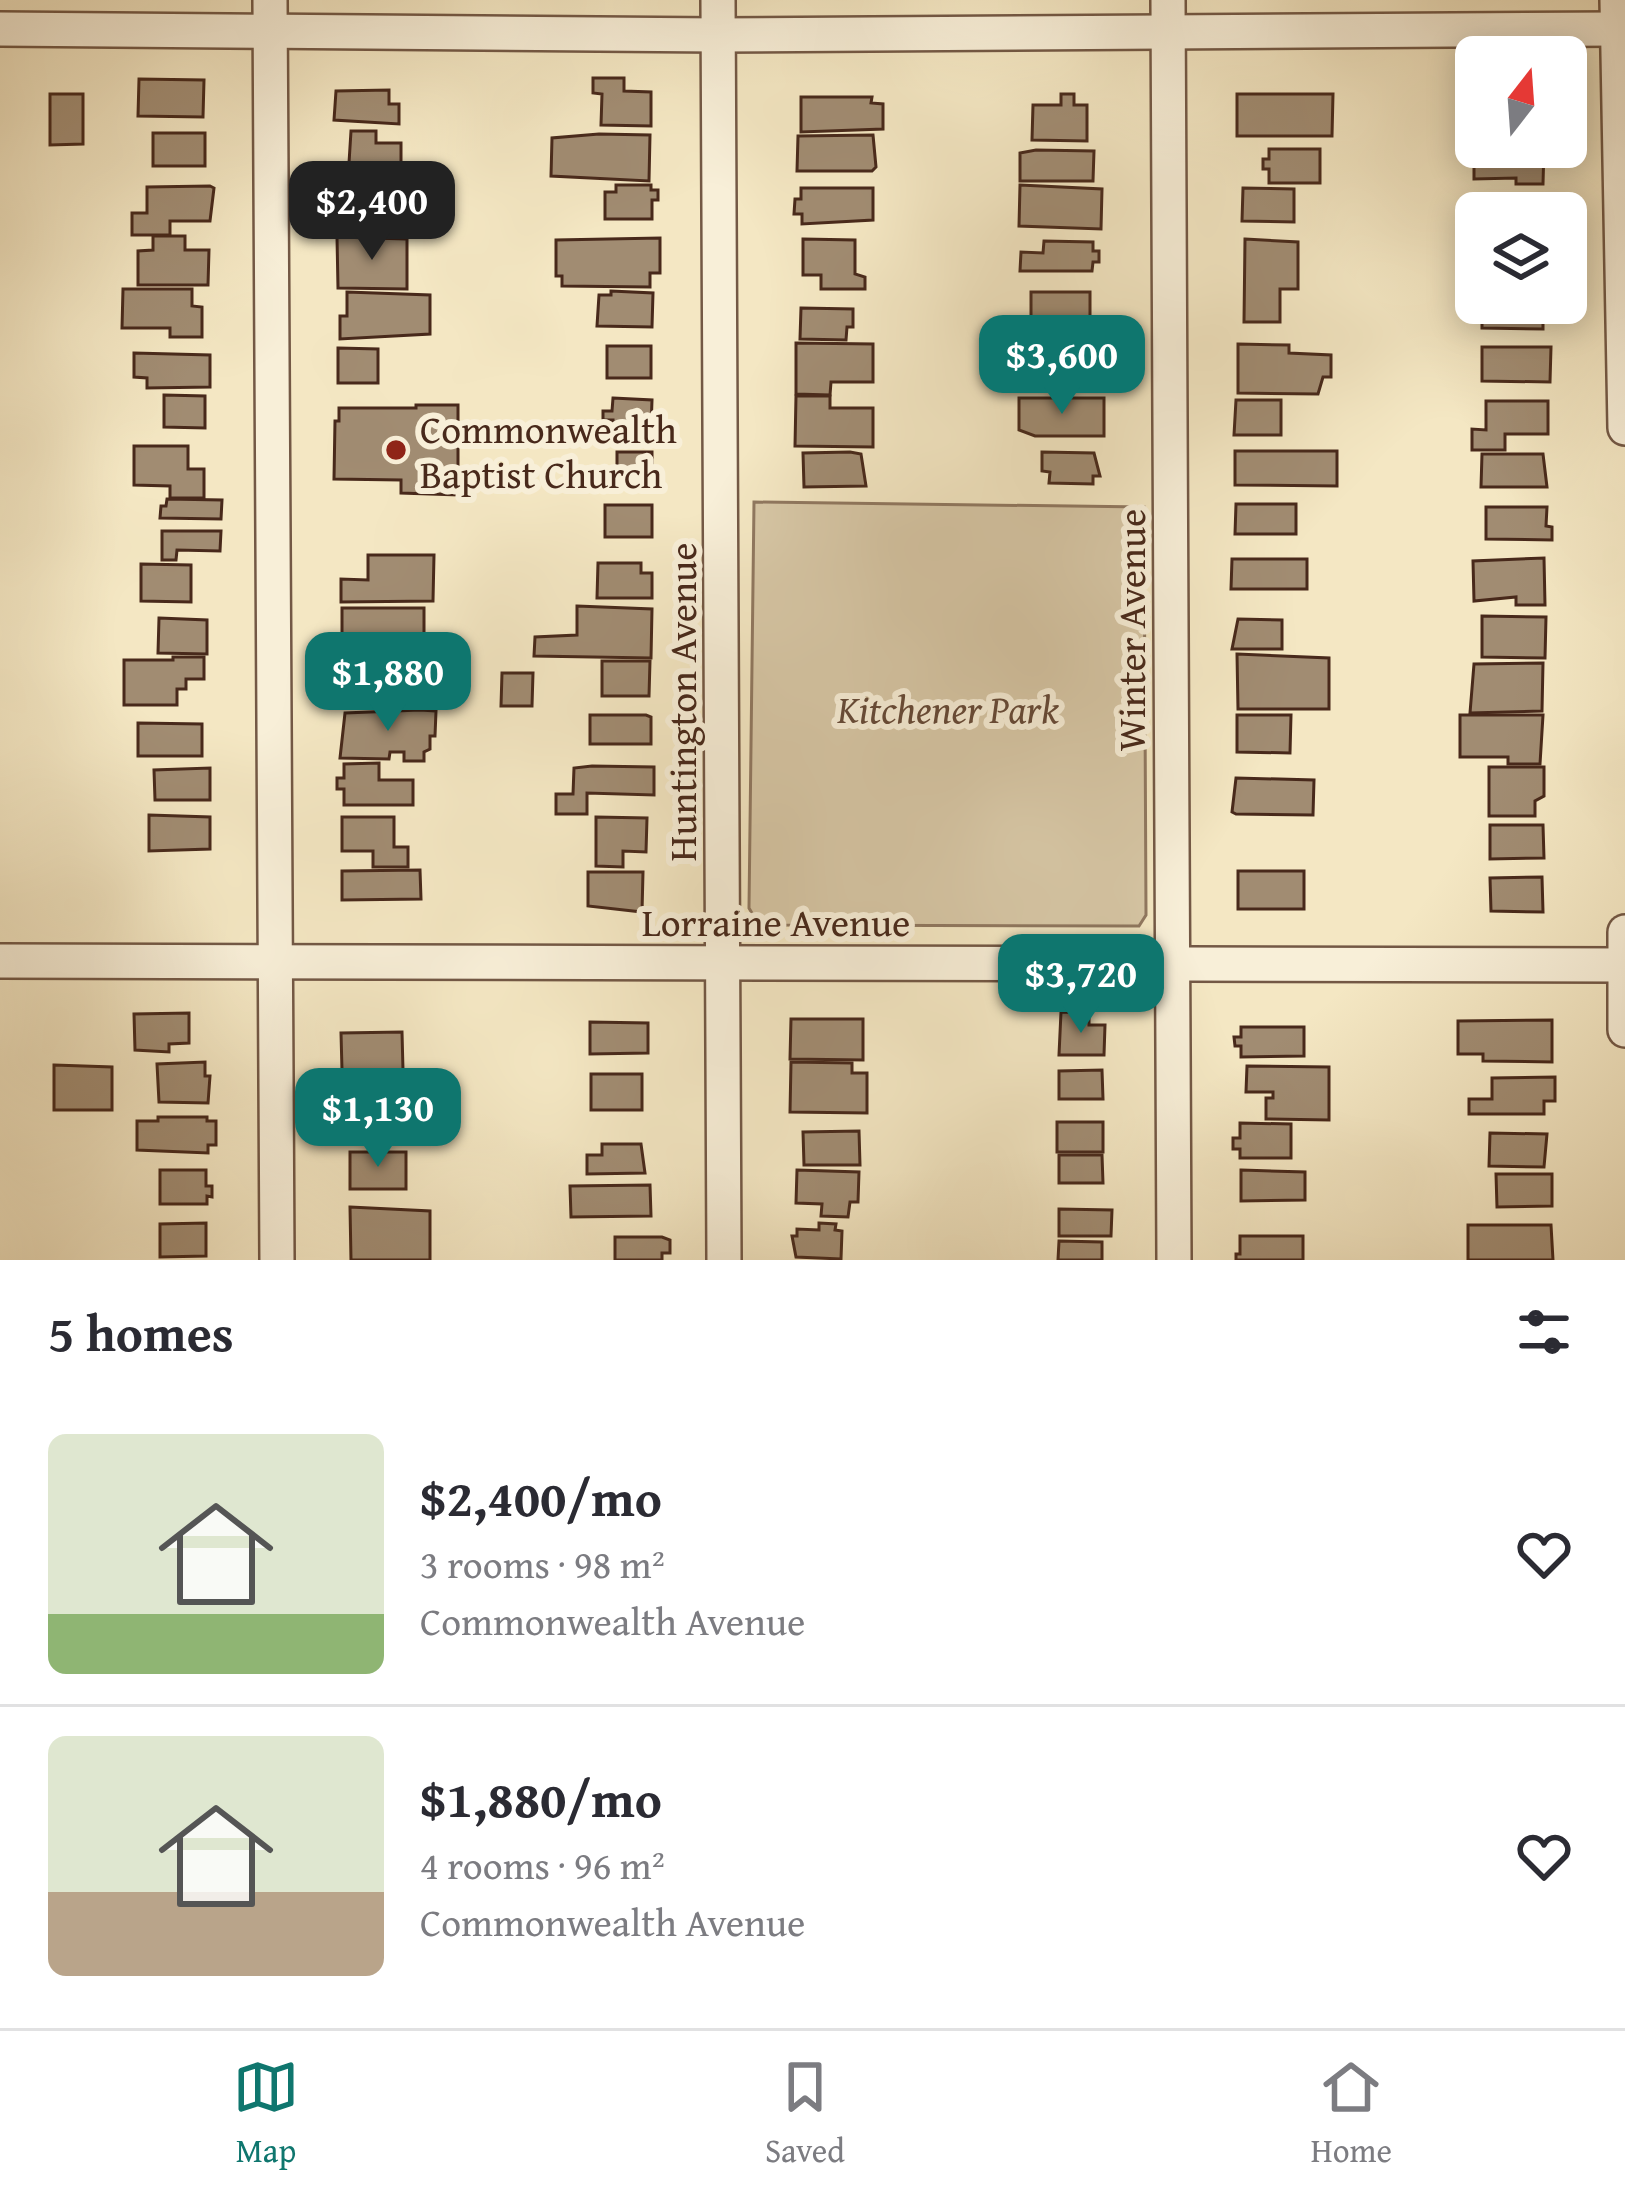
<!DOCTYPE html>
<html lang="en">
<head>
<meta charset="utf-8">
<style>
	:root { --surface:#fff; --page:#f7f7f7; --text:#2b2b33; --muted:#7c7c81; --line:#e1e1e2; --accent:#0f766e }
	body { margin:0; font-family:"Gentium Book Plus",serif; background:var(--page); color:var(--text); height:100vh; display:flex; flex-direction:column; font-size:45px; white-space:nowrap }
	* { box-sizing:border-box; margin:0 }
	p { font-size:39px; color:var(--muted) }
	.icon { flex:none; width:66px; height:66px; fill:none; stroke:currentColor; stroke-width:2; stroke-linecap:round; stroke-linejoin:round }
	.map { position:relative; height:1260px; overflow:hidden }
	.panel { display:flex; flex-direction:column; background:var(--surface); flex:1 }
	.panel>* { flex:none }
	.needle { width:78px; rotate:17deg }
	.fabs { position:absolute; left:1455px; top:36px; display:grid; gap:24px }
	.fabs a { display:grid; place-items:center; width:132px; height:132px; border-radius:18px; background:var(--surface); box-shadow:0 6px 30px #0003; font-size:60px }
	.price { position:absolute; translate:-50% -102px; padding:0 27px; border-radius:24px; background:var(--accent); color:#fff; font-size:39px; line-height:78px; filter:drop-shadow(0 3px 6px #0008) }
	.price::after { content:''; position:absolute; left:50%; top:72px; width:36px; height:27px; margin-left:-18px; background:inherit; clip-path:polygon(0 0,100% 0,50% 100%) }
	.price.current { background:#222; color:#fff }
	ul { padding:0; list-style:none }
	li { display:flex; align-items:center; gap:36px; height:300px; padding:0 48px }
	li+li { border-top:3px solid var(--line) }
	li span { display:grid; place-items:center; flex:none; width:336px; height:240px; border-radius:18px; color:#555 }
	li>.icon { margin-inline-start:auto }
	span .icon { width:144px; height:144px; fill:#fffc; stroke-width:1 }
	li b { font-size:51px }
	h2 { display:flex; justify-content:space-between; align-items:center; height:144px; padding:0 48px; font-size:51px }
	.tab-bar { display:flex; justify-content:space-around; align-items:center; height:168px; border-top:3px solid var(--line); background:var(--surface); font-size:33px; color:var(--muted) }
	.tab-bar a { display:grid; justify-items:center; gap:6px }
	.tab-bar .current { color:var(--accent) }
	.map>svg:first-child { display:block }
</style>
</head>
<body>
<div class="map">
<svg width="1625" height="1260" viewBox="0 0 1625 1260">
	<rect width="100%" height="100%" fill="#f4e7c3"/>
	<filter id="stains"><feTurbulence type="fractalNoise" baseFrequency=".00167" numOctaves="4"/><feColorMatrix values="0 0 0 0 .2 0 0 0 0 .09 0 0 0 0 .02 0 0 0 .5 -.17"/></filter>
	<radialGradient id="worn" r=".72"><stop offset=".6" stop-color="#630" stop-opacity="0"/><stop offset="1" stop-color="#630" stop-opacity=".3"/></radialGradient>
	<path fill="#d7c7a6" stroke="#907860" stroke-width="3" d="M 754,502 L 1144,507 L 1146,915 L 1139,926 L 767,925 L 756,920 L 749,908 Z"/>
	<g fill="#a18c72" stroke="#48291b" stroke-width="3">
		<path d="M 593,78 L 624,78 L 624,91 L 651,92 L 651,126 L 601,125 L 602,94 L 593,93 Z"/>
		<path d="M 139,79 L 204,80 L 203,117 L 138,116 Z"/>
		<path d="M 389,90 L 389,104 L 399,104 L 399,124 L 334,120 L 336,91 Z"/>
		<path d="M 50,94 L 83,94 L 83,144 L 50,145 Z"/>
		<path d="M 1061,94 L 1074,94 L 1074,105 L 1087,105 L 1087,141 L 1032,140 L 1033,105 L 1061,105 Z"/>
		<path d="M 1237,94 L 1333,94 L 1332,136 L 1237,136 Z"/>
		<rect x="1462" y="94" width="14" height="37"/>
		<path d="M 801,97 L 872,97 L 871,103 L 883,104 L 883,129 L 801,132 Z"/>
		<path d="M 351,131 L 376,131 L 376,143 L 401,143 L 401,179 L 348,179 Z"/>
		<rect x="153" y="133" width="52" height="33"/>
		<path d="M 599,134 L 650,135 L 649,181 L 551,176 L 552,138 Z"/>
		<path d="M 873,135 L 876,167 L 872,171 L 797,171 L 798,136 Z"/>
		<path d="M 1474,141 L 1476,147 L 1544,147 L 1543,184 L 1516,184 L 1516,178 L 1474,179 Z"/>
		<path d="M 1269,149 L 1320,149 L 1320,183 L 1269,183 L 1269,169 L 1263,169 L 1263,159 L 1269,159 Z"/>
		<path d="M 1036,150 L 1094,151 L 1093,181 L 1020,181 L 1020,153 Z"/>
		<path d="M 616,185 L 651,185 L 651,190 L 658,190 L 658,200 L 652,200 L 652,219 L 605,219 L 605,192 L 616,192 Z"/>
		<path d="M 1020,185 L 1102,189 L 1101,229 L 1019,226 Z"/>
		<path d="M 210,186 L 214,188 L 210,221 L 170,221 L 170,235 L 132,235 L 132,213 L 147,213 L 147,187 Z"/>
		<path d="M 386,188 L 386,220 L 334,219 L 335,189 Z"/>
		<path d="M 801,188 L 873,188 L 873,220 L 802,224 L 802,214 L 794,214 L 795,199 L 801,199 Z"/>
		<path d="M 1243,188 L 1294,189 L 1294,222 L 1242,221 Z"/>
		<path d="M 1490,195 L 1541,195 L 1542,209 L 1551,209 L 1551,213 L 1490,213 Z"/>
		<path d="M 153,236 L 185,236 L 185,250 L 209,250 L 208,285 L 138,285 L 138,251 L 153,250 Z"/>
		<path d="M 337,237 L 407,239 L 407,289 L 338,288 Z"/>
		<path d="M 660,238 L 660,273 L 650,273 L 650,287 L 562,286 L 562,276 L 556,276 L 556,240 Z"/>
		<path d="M 803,239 L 855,240 L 855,274 L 865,277 L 865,289 L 821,289 L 821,275 L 803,275 Z"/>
		<path d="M 1245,239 L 1298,242 L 1298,289 L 1280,289 L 1280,322 L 1244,322 Z"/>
		<path d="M 1044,241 L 1093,242 L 1093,251 L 1099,251 L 1099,262 L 1093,262 L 1092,271 L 1020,271 L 1021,252 L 1043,253 Z"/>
		<path d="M 123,289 L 192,289 L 192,306 L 202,307 L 202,337 L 170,337 L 170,328 L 122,328 Z"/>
		<path d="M 611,291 L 653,293 L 652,327 L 597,326 L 599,295 L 611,295 Z"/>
		<path d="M 347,292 L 430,295 L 430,334 L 340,339 L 340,316 L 347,316 Z"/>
		<rect x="1031" y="292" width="59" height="32"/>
		<path d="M 1482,303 L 1544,303 L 1544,309 L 1550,310 L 1550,322 L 1543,322 L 1543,329 L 1482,328 Z"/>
		<path d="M 801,308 L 853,309 L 853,327 L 847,327 L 846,340 L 800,339 Z"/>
		<path d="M 796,343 L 873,344 L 873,382 L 831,382 L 830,395 L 796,394 Z"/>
		<path d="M 1238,344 L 1289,345 L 1289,353 L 1331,355 L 1331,377 L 1323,377 L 1318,394 L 1238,393 Z"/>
		<rect x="607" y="346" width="44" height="32"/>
		<path d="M 1048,346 L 1098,348 L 1097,382 L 1046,381 Z"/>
		<path d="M 1482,347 L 1551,347 L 1550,382 L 1482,381 Z"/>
		<path d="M 338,348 L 378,349 L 378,383 L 338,383 Z"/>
		<path d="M 134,353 L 210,355 L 210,387 L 147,388 L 147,378 L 134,377 Z"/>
		<path d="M 164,395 L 205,396 L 205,428 L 164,427 Z"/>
		<path d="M 796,396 L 830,396 L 830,408 L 873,408 L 873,447 L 795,446 Z"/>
		<path d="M 613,398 L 652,400 L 651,429 L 613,428 L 613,420 L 603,420 L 603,411 L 612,411 Z"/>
		<path d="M 1019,398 L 1104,398 L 1104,436 L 1035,436 L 1019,430 Z"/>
		<path d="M 1236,400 L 1281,400 L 1281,435 L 1234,435 Z"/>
		<path d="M 1486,401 L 1548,401 L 1548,434 L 1505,434 L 1505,450 L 1472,450 L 1472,429 L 1486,430 Z"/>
		<path d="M 416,405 L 458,405 L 458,495 L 401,493 L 401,480 L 334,479 L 335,421 L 339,421 L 339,408 L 416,408 Z"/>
		<path d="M 134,446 L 188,446 L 188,469 L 204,469 L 204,498 L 170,498 L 170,486 L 134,485 Z"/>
		<path d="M 1235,451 L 1337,451 L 1337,486 L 1235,485 Z"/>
		<path d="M 617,452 L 652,452 L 652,487 L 608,488 L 608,477 L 617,477 Z"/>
		<path d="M 850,452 L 861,454 L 866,486 L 804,487 L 803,453 Z"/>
		<path d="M 1042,452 L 1094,453 L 1100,476 L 1093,476 L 1093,484 L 1049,483 L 1050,472 L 1042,471 Z"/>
		<path d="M 1482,454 L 1543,454 L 1547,487 L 1481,487 Z"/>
		<path d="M 167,499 L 222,500 L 221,519 L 160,518 L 161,506 L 166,506 Z"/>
		<path d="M 1236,504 L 1296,504 L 1296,534 L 1235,534 Z"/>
		<rect x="605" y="505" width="47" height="32"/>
		<path d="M 1486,507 L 1547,507 L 1546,526 L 1552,527 L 1552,540 L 1486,539 Z"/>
		<path d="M 162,531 L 221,531 L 220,551 L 177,550 L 176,560 L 162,560 Z"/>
		<path d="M 368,555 L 434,555 L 433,601 L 341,602 L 341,579 L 368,580 Z"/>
		<path d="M 1544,558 L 1545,605 L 1516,605 L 1516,597 L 1474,601 L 1473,561 Z"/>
		<path d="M 1232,559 L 1307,559 L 1307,589 L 1231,589 Z"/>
		<path d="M 598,563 L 641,563 L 641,573 L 652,573 L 652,598 L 597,598 Z"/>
		<path d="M 141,564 L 191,565 L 191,602 L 141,601 Z"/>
		<path d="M 577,606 L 652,609 L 651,658 L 534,656 L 535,637 L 577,635 Z"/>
		<path d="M 342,608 L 424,608 L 424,649 L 342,654 Z"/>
		<path d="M 1482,616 L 1546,617 L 1545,658 L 1482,657 Z"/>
		<path d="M 159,618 L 207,620 L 207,654 L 158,653 Z"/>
		<path d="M 1238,619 L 1282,620 L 1282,649 L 1232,649 Z"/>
		<path d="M 1237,654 L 1329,658 L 1329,709 L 1238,709 Z"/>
		<path d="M 173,657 L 204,657 L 204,679 L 186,679 L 186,689 L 177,689 L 177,705 L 124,705 L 124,660 L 173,660 Z"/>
		<path d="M 602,661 L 650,661 L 649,696 L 602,696 Z"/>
		<path d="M 389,662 L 389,669 L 402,669 L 402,692 L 336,691 L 337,663 Z"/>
		<path d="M 1543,663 L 1542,711 L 1470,713 L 1474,664 Z"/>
		<path d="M 502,673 L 533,673 L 532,706 L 501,706 Z"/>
		<path d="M 420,710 L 436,711 L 435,736 L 430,736 L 430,749 L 424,752 L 424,761 L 404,761 L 404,752 L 390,752 L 389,759 L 340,758 L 345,713 Z"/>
		<path d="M 590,715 L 646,715 L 651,717 L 651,744 L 590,744 Z"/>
		<path d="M 1237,715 L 1291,715 L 1290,753 L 1237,752 Z"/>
		<path d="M 1460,715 L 1543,715 L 1540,764 L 1508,764 L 1508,757 L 1460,757 Z"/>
		<path d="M 138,723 L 202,724 L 202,756 L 138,756 Z"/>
		<path d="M 379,763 L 379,780 L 413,780 L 413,805 L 344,805 L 344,789 L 337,789 L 337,778 L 344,778 L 344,764 Z"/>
		<path d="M 592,766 L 654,767 L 654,795 L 587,793 L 587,814 L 556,814 L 556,794 L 573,794 L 574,768 Z"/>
		<path d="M 1489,767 L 1544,767 L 1544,796 L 1535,801 L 1535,816 L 1489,816 Z"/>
		<path d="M 210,768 L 210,800 L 155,800 L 154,770 Z"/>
		<path d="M 1236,778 L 1314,780 L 1313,815 L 1236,814 L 1232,812 Z"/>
		<path d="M 149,815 L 210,817 L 210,849 L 149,851 Z"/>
		<path d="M 342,817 L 394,817 L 394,847 L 408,847 L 408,867 L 373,867 L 373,851 L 342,851 Z"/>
		<path d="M 596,817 L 647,818 L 646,852 L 623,851 L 623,867 L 596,866 Z"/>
		<path d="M 1490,825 L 1543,825 L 1544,858 L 1490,859 Z"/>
		<path d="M 420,870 L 421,899 L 342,900 L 342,871 Z"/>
		<rect x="1238" y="871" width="66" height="38"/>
		<path d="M 588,872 L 643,872 L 642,912 L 588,906 Z"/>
		<path d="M 1542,877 L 1543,912 L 1491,911 L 1490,878 Z"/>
		<path d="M 1061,1012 L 1089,1013 L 1089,1025 L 1105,1025 L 1104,1055 L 1059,1055 Z"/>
		<path d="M 189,1013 L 189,1043 L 169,1044 L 169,1052 L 135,1050 L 134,1014 Z"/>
		<path d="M 791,1019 L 863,1019 L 863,1060 L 790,1059 Z"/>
		<path d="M 1552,1020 L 1552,1062 L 1483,1061 L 1483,1054 L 1458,1054 L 1458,1021 Z"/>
		<path d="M 590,1022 L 648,1023 L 648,1053 L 590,1054 Z"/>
		<path d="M 1241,1027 L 1304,1027 L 1304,1056 L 1241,1057 L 1241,1046 L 1235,1046 L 1234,1037 L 1241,1037 Z"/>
		<path d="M 402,1032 L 403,1070 L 342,1070 L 341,1033 Z"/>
		<path d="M 205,1062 L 205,1076 L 210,1076 L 208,1103 L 159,1102 L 157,1064 Z"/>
		<path d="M 791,1062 L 852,1063 L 852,1073 L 867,1073 L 867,1113 L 790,1112 Z"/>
		<path d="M 54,1065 L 112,1067 L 112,1110 L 54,1110 Z"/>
		<path d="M 1247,1066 L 1329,1067 L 1329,1120 L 1266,1119 L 1266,1098 L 1273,1098 L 1273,1092 L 1246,1092 Z"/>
		<path d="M 1102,1070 L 1103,1099 L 1059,1099 L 1059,1071 Z"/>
		<rect x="591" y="1074" width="51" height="36"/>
		<path d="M 347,1075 L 385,1076 L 384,1085 L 401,1086 L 400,1118 L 384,1117 L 384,1129 L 346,1129 Z"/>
		<path d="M 1555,1077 L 1555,1101 L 1544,1101 L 1544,1114 L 1469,1114 L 1469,1099 L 1492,1099 L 1492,1078 Z"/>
		<path d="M 158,1117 L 207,1117 L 207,1121 L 216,1121 L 216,1145 L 208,1145 L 208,1153 L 137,1150 L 137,1121 L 158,1121 Z"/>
		<rect x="1057" y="1122" width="46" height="30"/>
		<path d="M 1240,1123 L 1291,1124 L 1291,1158 L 1240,1158 L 1240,1149 L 1233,1149 L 1233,1138 L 1240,1138 Z"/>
		<path d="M 859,1131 L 860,1165 L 804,1165 L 803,1132 Z"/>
		<path d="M 1490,1133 L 1547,1134 L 1544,1167 L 1489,1166 Z"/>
		<path d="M 602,1144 L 641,1144 L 645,1173 L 587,1174 L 587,1155 L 602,1155 Z"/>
		<rect x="350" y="1152" width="56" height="37"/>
		<path d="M 1059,1155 L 1102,1155 L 1103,1183 L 1059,1183 Z"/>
		<path d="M 160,1170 L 206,1170 L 206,1186 L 212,1186 L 212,1197 L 207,1196 L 207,1204 L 160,1204 Z"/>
		<path d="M 797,1170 L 859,1172 L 858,1202 L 850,1202 L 848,1217 L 821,1216 L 822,1204 L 796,1203 Z"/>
		<path d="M 1241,1170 L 1305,1172 L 1305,1200 L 1241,1201 Z"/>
		<path d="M 1496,1174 L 1552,1174 L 1552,1206 L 1497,1207 Z"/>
		<path d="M 650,1185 L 651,1216 L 571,1217 L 570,1186 Z"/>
		<path d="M 350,1207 L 430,1211 L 430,1260 L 351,1260 Z"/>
		<path d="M 1059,1209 L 1112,1210 L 1111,1236 L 1059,1236 Z"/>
		<path d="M 206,1223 L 206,1256 L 160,1257 L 160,1224 Z"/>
		<path d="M 819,1223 L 836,1224 L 835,1230 L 842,1231 L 841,1259 L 796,1257 L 792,1236 L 797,1236 L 797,1229 L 819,1230 Z"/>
		<path d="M 1468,1225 L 1551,1225 L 1553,1260 L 1468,1260 Z"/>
		<path d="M 1240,1236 L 1303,1236 L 1303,1260 L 1236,1260 L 1236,1254 L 1240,1254 Z"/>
		<path d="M 615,1237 L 662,1237 L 670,1240 L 670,1253 L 662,1253 L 662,1260 L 615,1260 Z"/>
		<path d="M 1059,1241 L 1102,1242 L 1102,1260 L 1058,1260 Z"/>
	</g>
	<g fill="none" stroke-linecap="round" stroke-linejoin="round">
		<defs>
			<g id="street">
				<path d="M 270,0 L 277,1260"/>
				<path d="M 718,0 L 724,1260"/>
				<path d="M 1168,0 L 1174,1260"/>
				<path d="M 1617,0 L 1625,428"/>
				<path d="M 0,29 L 718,35 L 1617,29"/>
				<path d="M 1625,932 L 1625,1030"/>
				<path d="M 0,961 L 1624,965"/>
			</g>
		</defs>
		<use href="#street" stroke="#735845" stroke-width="38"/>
		<use href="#street" stroke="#f8efd8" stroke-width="33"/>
	</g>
	<circle fill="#8f2418" stroke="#f8efd8" stroke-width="4.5" cx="396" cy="450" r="12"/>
	<g text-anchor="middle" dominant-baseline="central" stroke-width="12" stroke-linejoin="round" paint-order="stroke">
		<g font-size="39" fill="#48291b" stroke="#f8efd8" text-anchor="start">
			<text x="420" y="428">Commonwealth<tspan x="420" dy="45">Baptist Church</tspan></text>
		</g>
		<g font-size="39" fill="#48291b" stroke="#f8efd8">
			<text transform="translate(1130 630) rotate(-90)">Winter Avenue</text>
			<text transform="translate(681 702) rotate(-90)">Huntington Avenue</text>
			<text x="776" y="921">Lorraine Avenue</text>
		</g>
		<g font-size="39" font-style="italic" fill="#654937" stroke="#f8efd8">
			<text x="948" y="708">Kitchener Park</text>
		</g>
	</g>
	<rect width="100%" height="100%" filter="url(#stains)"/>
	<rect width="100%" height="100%" fill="url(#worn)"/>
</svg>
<div class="fabs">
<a><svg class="needle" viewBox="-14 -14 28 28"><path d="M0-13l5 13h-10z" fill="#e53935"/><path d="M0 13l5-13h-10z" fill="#7c7c81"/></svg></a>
<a><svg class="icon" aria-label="layers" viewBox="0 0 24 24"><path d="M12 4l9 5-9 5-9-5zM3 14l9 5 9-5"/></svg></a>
</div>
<b class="price current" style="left:372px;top:263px">$2,400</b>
<b class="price" style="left:1062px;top:417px">$3,600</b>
<b class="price" style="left:388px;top:734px">$1,880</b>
<b class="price" style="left:1081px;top:1036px">$3,720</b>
<b class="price" style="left:378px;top:1170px">$1,130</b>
</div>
<section class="panel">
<h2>5 homes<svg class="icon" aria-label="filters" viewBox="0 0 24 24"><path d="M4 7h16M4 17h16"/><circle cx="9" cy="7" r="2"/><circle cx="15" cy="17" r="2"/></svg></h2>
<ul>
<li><span style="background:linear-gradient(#dfe7d0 75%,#8fb573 0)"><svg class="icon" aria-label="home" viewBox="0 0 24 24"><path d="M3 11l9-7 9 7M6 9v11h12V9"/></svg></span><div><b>$2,400/mo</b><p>3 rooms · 98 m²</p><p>Commonwealth Avenue</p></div><svg class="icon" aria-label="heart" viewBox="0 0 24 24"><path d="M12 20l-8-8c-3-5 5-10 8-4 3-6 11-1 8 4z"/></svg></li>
<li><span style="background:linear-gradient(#dfe7d0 65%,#b9a48a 0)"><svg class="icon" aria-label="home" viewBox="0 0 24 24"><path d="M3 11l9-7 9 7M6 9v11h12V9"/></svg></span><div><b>$1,880/mo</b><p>4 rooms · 96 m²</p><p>Commonwealth Avenue</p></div><svg class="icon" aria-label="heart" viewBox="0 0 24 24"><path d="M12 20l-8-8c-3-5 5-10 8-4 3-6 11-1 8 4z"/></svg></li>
</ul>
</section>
<nav class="tab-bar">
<a class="current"><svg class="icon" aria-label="map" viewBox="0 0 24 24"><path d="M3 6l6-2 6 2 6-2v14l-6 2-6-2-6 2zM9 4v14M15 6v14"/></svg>Map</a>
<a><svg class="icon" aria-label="saved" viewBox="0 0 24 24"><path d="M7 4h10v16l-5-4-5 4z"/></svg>Saved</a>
<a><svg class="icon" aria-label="home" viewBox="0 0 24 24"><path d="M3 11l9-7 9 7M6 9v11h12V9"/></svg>Home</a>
</nav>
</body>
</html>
